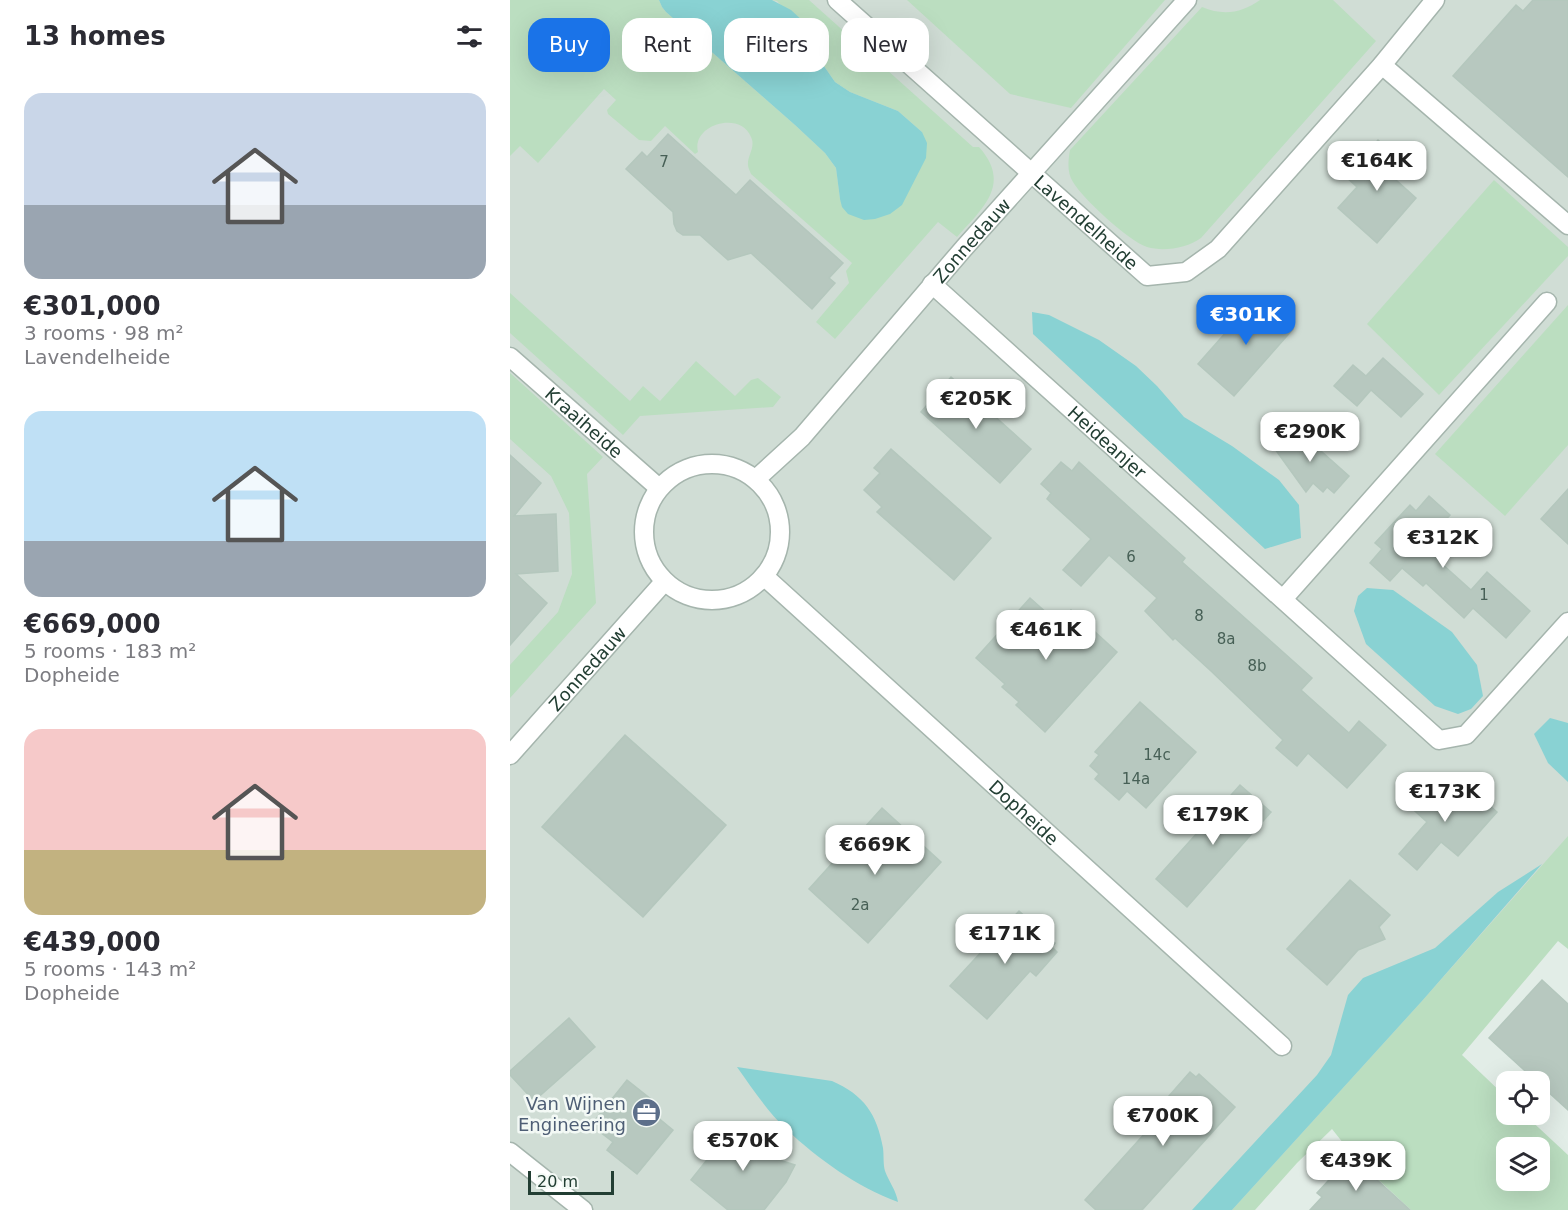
<!DOCTYPE html>
<html lang="en">
<head>
<meta charset="utf-8">
<style>
	:root { --surface:#fff; --page:#f7f7f7; --text:#2b2b33; --muted:#7c7c81; --accent:#1a73e8 }
	body { margin:0; font-family:"DejaVu Sans",sans-serif; background:var(--page); color:var(--text); height:100vh; display:flex; flex-direction:column; font-size:22px; white-space:nowrap }
	* { box-sizing:border-box; margin:0 }
	p { font-size:20px; color:var(--muted) }
	.icon { flex:none; width:33px; height:33px; fill:none; stroke:currentColor; stroke-width:2; stroke-linecap:round; stroke-linejoin:round }
	.map { position:relative; flex:1; overflow:hidden }
	.sheet { display:flex; flex-direction:column; background:var(--surface); width:510px }
	.sheet>* { flex:none }
	.hud { position:absolute; left:18px; top:18px; width:570px; height:54px; display:flex; gap:12px }
	.tools { position:absolute; left:986px; top:1071px; display:grid; gap:12px }
	.tools a { display:grid; place-items:center; width:54px; height:54px; border-radius:12px; background:var(--surface); box-shadow:0 6px 24px #0002; font-size:30px }
	.scale { position:absolute; left:18px; bottom:15px; width:86px; box-sizing:border-box; padding-left:6px; border:3px solid #223e33; border-top:0; font-size:16px; line-height:21px; white-space:nowrap; color:#223e33; -webkit-text-stroke:4px #f3f9f5; paint-order:stroke }
	.price { position:absolute; translate:-50% -51px; padding:0 14px; border-radius:12px; background:#fff; color:#222; font-size:20px; line-height:39px; filter:drop-shadow(0 2px 3px #0008) }
	.price::after { content:''; position:absolute; left:50%; top:36px; width:18px; height:14px; margin-left:-9px; background:inherit; clip-path:polygon(0 0,100% 0,50% 100%) }
	.price.active { background:var(--accent); color:#fff }
	ul { padding:0; list-style:none }
	li { display:grid; align-content:center; gap:12px; height:318px; padding:0 24px }
	li span { display:grid; place-items:center; height:186px; border-radius:18px; color:#555 }
	li>.icon { margin-inline-start:auto }
	span .icon { width:108px; height:108px; fill:#fffc; stroke-width:1 }
	li b { font-size:26px }
	h2 { display:flex; justify-content:space-between; align-items:center; height:72px; padding:0 24px; font-size:26px }
	.pill { padding:0 21px; border-radius:18px; background:var(--surface); box-shadow:0 6px 24px #0002; font-size:21px; line-height:54px }
	.pill.active { background:var(--accent); color:#fff }
	main { display:flex; flex:1; min-height:0 }
	.map>svg:first-child { display:block }
</style>
</head>
<body>
<main>
<section class="sheet">
<h2>13 homes<svg class="icon" aria-label="filters" viewBox="0 0 24 24"><path d="M4 7h16M4 17h16"/><circle cx="9" cy="7" r="2"/><circle cx="15" cy="17" r="2"/></svg></h2>
<ul>
<li><span style="background:linear-gradient(#c9d6e8 60%,#9aa5b1 0)"><svg class="icon" aria-label="home" viewBox="0 0 24 24"><path d="M3 11l9-7 9 7M6 9v11h12V9"/></svg></span><div><b>€301,000</b><p>3 rooms · 98 m²</p><p>Lavendelheide</p></div></li>
<li><span style="background:linear-gradient(#bfe0f5 70%,#9aa5b1 0)"><svg class="icon" aria-label="home" viewBox="0 0 24 24"><path d="M3 11l9-7 9 7M6 9v11h12V9"/></svg></span><div><b>€669,000</b><p>5 rooms · 183 m²</p><p>Dopheide</p></div></li>
<li><span style="background:linear-gradient(#f6c9c9 65%,#c2b280 0)"><svg class="icon" aria-label="home" viewBox="0 0 24 24"><path d="M3 11l9-7 9 7M6 9v11h12V9"/></svg></span><div><b>€439,000</b><p>5 rooms · 143 m²</p><p>Dopheide</p></div></li>
</ul>
</section>
<div class="map">
<svg width="1058" height="1210" viewBox="0 0 1058 1210">
	<rect width="100%" height="100%" fill="#e2ede7"/>
	<path fill="#d0ddd5" d="M 0,0 L 1058,0 L 1058,861 L 742,1210 L 0,1210 Z"/>
	<g fill="#bbdec0" fill-rule="evenodd">
		<path d="M 0,0 L 149,0 L 152,7 L 156,12 L 285,125 L 315,153 L 326,168 L 330,199 L 412,132 L 388,111 L 340,92 L 325,82 L 309,59 L 304,41 L 267,1 L 262,0 L 299,0 L 463,147 L 469,147 C 502,184 473,208 447,237 L 428,222 L 325,339 L 306,322 L 339,283 L 336,271 L 342,263 L 241,174 C 240,171 238,168 238,165 C 237,156 246,147 241,137 C 230,110 181,125 188,152 L 185,154 L 155,126 L 141,141 L 129,140 L 98,114 L 97,110 L 106,100 L 94,89 L 28,163 L 10,146 L 0,156 Z"/>
		<path d="M 397,0 L 655,0 L 561,108 L 500,94 Z"/>
		<path d="M 750,0 L 823,0 L 866,41 L 691,238 C 677,248 654,252 637,247 C 620,242 572,198 563,182 C 557,173 558,161 560,150 L 692,7 C 713,16 732,13 750,0 Z"/>
		<path d="M 984,180 L 1058,247 L 1058,256 L 929,395 L 857,324 Z"/>
		<path d="M 0,293 L 120,401 L 133,386 L 150,401 L 186,361 L 225,396 L 241,380 L 248,378 L 271,397 L 263,407 L 130,416 L 113,435 L 0,333 Z"/>
		<path d="M 1058,305 L 1058,445 L 995,516 L 925,454 Z"/>
		<path d="M 0,373 L 93,457 L 77,474 L 86,603 L 0,698 L 0,665 L 48,612 L 62,574 L 59,513 L 41,476 L 0,439 Z"/>
		<path d="M 1058,836 L 1058,949 L 1048,941 L 952,1055 L 996,1097 L 996,1114 L 1015,1115 L 1058,1155 L 1058,1210 L 901,1210 L 845,1158 L 822,1129 L 787,1163 L 745,1210 L 722,1210 L 912,1001 ZM 996,1148 L 1029,1148 L 1029,1180 L 996,1180 Z"/>
	</g>
	<g fill="#89d2d3">
		<path d="M 149,0 L 262,0 L 281,10 L 294,22 L 304,41 L 309,59 L 325,82 L 340,92 L 388,111 L 412,132 L 417,143 L 416,158 L 392,205 L 380,214 L 365,219 L 354,220 L 338,214 L 332,207 L 330,199 L 326,168 L 315,153 L 285,125 L 156,12 L 152,7 Z"/>
		<path d="M 522,312 L 539,315 L 589,340 L 626,366 L 647,386 L 674,417 L 722,446 L 769,480 L 789,505 L 791,538 L 755,549 L 523,334 Z"/>
		<path d="M 857,588 L 883,590 L 942,632 L 967,665 L 973,696 L 961,709 L 948,714 L 925,706 L 856,644 L 844,611 L 848,596 Z"/>
		<path d="M 1040,718 L 1058,723 L 1058,782 L 1038,763 L 1024,734 Z"/>
		<path d="M 1032,864 L 912,1001 L 722,1210 L 682,1210 L 807,1075 L 821,1055 L 838,995 L 853,978 L 925,948 L 988,892 Z"/>
		<path d="M 227,1067 L 322,1081 C 354,1095 367,1114 373,1148 C 374,1156 373,1164 375,1171 C 379,1182 386,1190 388,1202 C 347,1187 308,1159 276,1129 C 257,1111 242,1088 227,1067 Z"/>
	</g>
	<g fill="#b7c8bf" stroke="#b4c7bd" stroke-width="1.5">
		<path d="M 1023,0 L 1058,0 L 1058,177 L 943,76 L 1006,5 L 1013,11 Z"/>
		<path d="M 158,134 L 226,195 L 240,180 L 333,263 L 319,278 L 325,283 L 302,309 L 241,253 L 218,260 L 190,235 L 173,235 L 167,231 L 164,224 L 163,212 L 116,169 L 132,152 L 137,157 Z"/>
		<path d="M 868,140 L 898,167 L 886,180 L 906,198 L 867,243 L 828,208 L 847,187 L 836,177 Z"/>
		<path d="M 747,297 L 783,329 L 724,396 L 688,364 Z"/>
		<path d="M 873,358 L 913,394 L 891,417 L 861,390 L 847,406 L 824,386 L 843,365 L 856,376 Z"/>
		<path d="M 441,377 L 521,449 L 490,483 L 411,412 Z"/>
		<path d="M 784,427 L 839,476 L 824,493 L 817,487 L 813,492 L 803,483 L 796,492 L 765,449 Z"/>
		<path d="M 381,449 L 481,538 L 444,580 L 367,512 L 372,507 L 354,490 L 370,473 L 364,468 Z"/>
		<path d="M 0,455 L 31,483 L 4,516 L 46,514 L 48,571 L 6,574 L 37,603 L 0,645 Z"/>
		<path d="M 551,462 L 562,471 L 569,462 L 675,558 L 672,562 L 802,678 L 791,690 L 839,733 L 849,721 L 876,745 L 837,788 L 798,753 L 787,766 L 766,748 L 773,740 L 701,671 L 665,638 L 663,640 L 635,611 L 647,598 L 599,555 L 571,586 L 553,570 L 581,539 L 537,499 L 541,493 L 531,484 Z"/>
		<path d="M 1058,489 L 1058,544 L 1031,519 Z"/>
		<path d="M 919,496 L 940,515 L 912,546 L 961,590 L 977,572 L 1020,611 L 996,638 L 963,608 L 954,618 L 916,583 L 913,586 L 892,568 L 880,581 L 860,563 L 872,549 L 865,543 L 900,505 L 906,511 Z"/>
		<path d="M 520,598 L 548,623 L 561,610 L 607,652 L 535,732 L 506,705 L 509,702 L 492,687 L 495,684 L 466,658 Z"/>
		<path d="M 630,702 L 686,752 L 636,808 L 617,791 L 609,800 L 585,779 L 589,774 L 580,766 L 589,755 L 585,752 Z"/>
		<path d="M 115,735 L 216,825 L 133,917 L 32,827 Z"/>
		<path d="M 918,781 L 945,805 L 960,788 L 987,812 L 948,856 L 931,842 L 907,870 L 889,854 L 917,822 L 897,804 Z"/>
		<path d="M 730,785 L 761,812 L 677,907 L 646,879 Z"/>
		<path d="M 372,808 L 431,862 L 358,943 L 299,889 Z"/>
		<path d="M 840,880 L 880,915 L 869,927 L 875,939 L 848,950 L 817,985 L 777,949 Z"/>
		<path d="M 509,911 L 545,943 L 542,947 L 547,952 L 526,976 L 520,971 L 477,1019 L 440,986 Z"/>
		<path d="M 1032,980 L 1058,1004 L 1058,1110 L 979,1038 Z"/>
		<path d="M 59,1018 L 85,1047 L 24,1101 L 0,1075 L 0,1071 Z"/>
		<path d="M 680,1072 L 686,1077 L 689,1074 L 725,1107 L 632,1210 L 586,1210 L 575,1200 L 664,1101 L 659,1096 Z"/>
		<path d="M 117,1080 L 147,1104 L 141,1112 L 163,1130 L 127,1174 L 97,1150 L 103,1142 L 81,1125 Z"/>
		<path d="M 232,1123 L 244,1143 L 250,1135 L 269,1150 L 263,1158 L 285,1165 L 276,1182 L 254,1210 L 218,1210 L 181,1180 L 219,1132 Z"/>
		<path d="M 841,1156 L 900,1210 L 800,1210 L 812,1197 L 807,1193 Z"/>
	</g>
	<g fill="none" stroke-linecap="round" stroke-linejoin="round">
		<defs>
			<g id="minor">
				<path id="s1" d="M 327,0 L 637,276 L 676,272 L 708,249 L 872,65 L 925,0"/>
				<path d="M 872,65 L 1058,225"/>
				<path id="s2" d="M 422,284 L 929,740 L 956,735 L 1058,622"/>
				<path id="s3" d="M 0,357 L 149,488"/>
				<circle cx="202" cy="532" r="68"/>
				<path id="s4" d="M 246,479 L 292,437 L 454,248 L 677,0"/>
				<path id="s5" d="M 255,577 L 772,1046"/>
				<path d="M 773,599 L 1037,302"/>
				<path id="s6" d="M 0,755 L 154,582"/>
				<path d="M 0,1152 L 73,1210"/>
			</g>
		</defs>
		<use href="#minor" stroke="#a5b5ad" stroke-width="21"/>
		<use href="#minor" stroke="#fff" stroke-width="18"/>
	</g>
	<defs>
		<symbol id="office-disc" viewBox="-11 -11 22 22"><circle r="9.5" fill="#5c6f8a" stroke="#f3f9f5"/><path d="M-6-3h4V-5.5h4V-3h4V5H-6ZM-1-4.5V-3h2v-1.5ZM-6 0V1H6V0Z" fill="#fff"/></symbol>
	</defs>
	<g fill-rule="evenodd">
		<use href="#office-disc" x="120" y="1096" width="33" height="33"/>
	</g>
	<g text-anchor="middle" dominant-baseline="central" stroke-width="5" stroke-linejoin="round" paint-order="stroke">
		<g font-size="15" fill="#476056">
			<text x="154" y="162">7</text>
			<text x="621" y="557">6</text>
			<text x="974" y="595">1</text>
			<text x="689" y="616">8</text>
			<text x="716" y="639">8a</text>
			<text x="747" y="666">8b</text>
			<text x="647" y="755">14c</text>
			<text x="626" y="779">14a</text>
			<text x="350" y="905">2a</text>
		</g>
		<g font-size="18" fill="#223e33" stroke="#f3f9f5">
			<text stroke="none"><textPath href="#s1" startOffset="334">Lavendelheide</textPath></text>
			<text stroke="none"><textPath href="#s4" startOffset="322">Zonnedauw</textPath></text>
			<text stroke="none"><textPath href="#s3" startOffset="99">Kraaiheide</textPath></text>
			<text stroke="none"><textPath href="#s2" startOffset="236">Heideanjer</textPath></text>
			<text stroke="none"><textPath href="#s6" startOffset="116">Zonnedauw</textPath></text>
			<text stroke="none"><textPath href="#s5" startOffset="350">Dopheide</textPath></text>
		</g>
		<g font-size="18" fill="#4e5e75" stroke="#f3f9f5" text-anchor="end">
			<text x="116" y="1103">Van Wijnen<tspan x="116" dy="21">Engineering</tspan></text>
		</g>
	</g>
</svg>
<div class="tools">
<a><svg class="icon" aria-label="locate" viewBox="0 0 24 24"><circle cx="12" cy="12" r="6"/><path d="M12 2v4M12 18v4M2 12h4M18 12h4"/></svg></a>
<a><svg class="icon" aria-label="layers" viewBox="0 0 24 24"><path d="M12 4l9 5-9 5-9-5zM3 14l9 5 9-5"/></svg></a>
</div>
<div class="scale">20 m</div>
<b class="price" style="left:867px;top:192px">€164K</b>
<b class="price active" style="left:736px;top:346px">€301K</b>
<b class="price" style="left:466px;top:430px">€205K</b>
<b class="price" style="left:800px;top:463px">€290K</b>
<b class="price" style="left:933px;top:569px">€312K</b>
<b class="price" style="left:536px;top:661px">€461K</b>
<b class="price" style="left:935px;top:823px">€173K</b>
<b class="price" style="left:703px;top:846px">€179K</b>
<b class="price" style="left:365px;top:876px">€669K</b>
<b class="price" style="left:495px;top:965px">€171K</b>
<b class="price" style="left:653px;top:1147px">€700K</b>
<b class="price" style="left:233px;top:1172px">€570K</b>
<b class="price" style="left:846px;top:1192px">€439K</b>
<div class="hud">
<a class="pill active">Buy</a>
<a class="pill">Rent</a>
<a class="pill">Filters</a>
<a class="pill">New</a>
</div>
</div>
</main>
</body>
</html>
